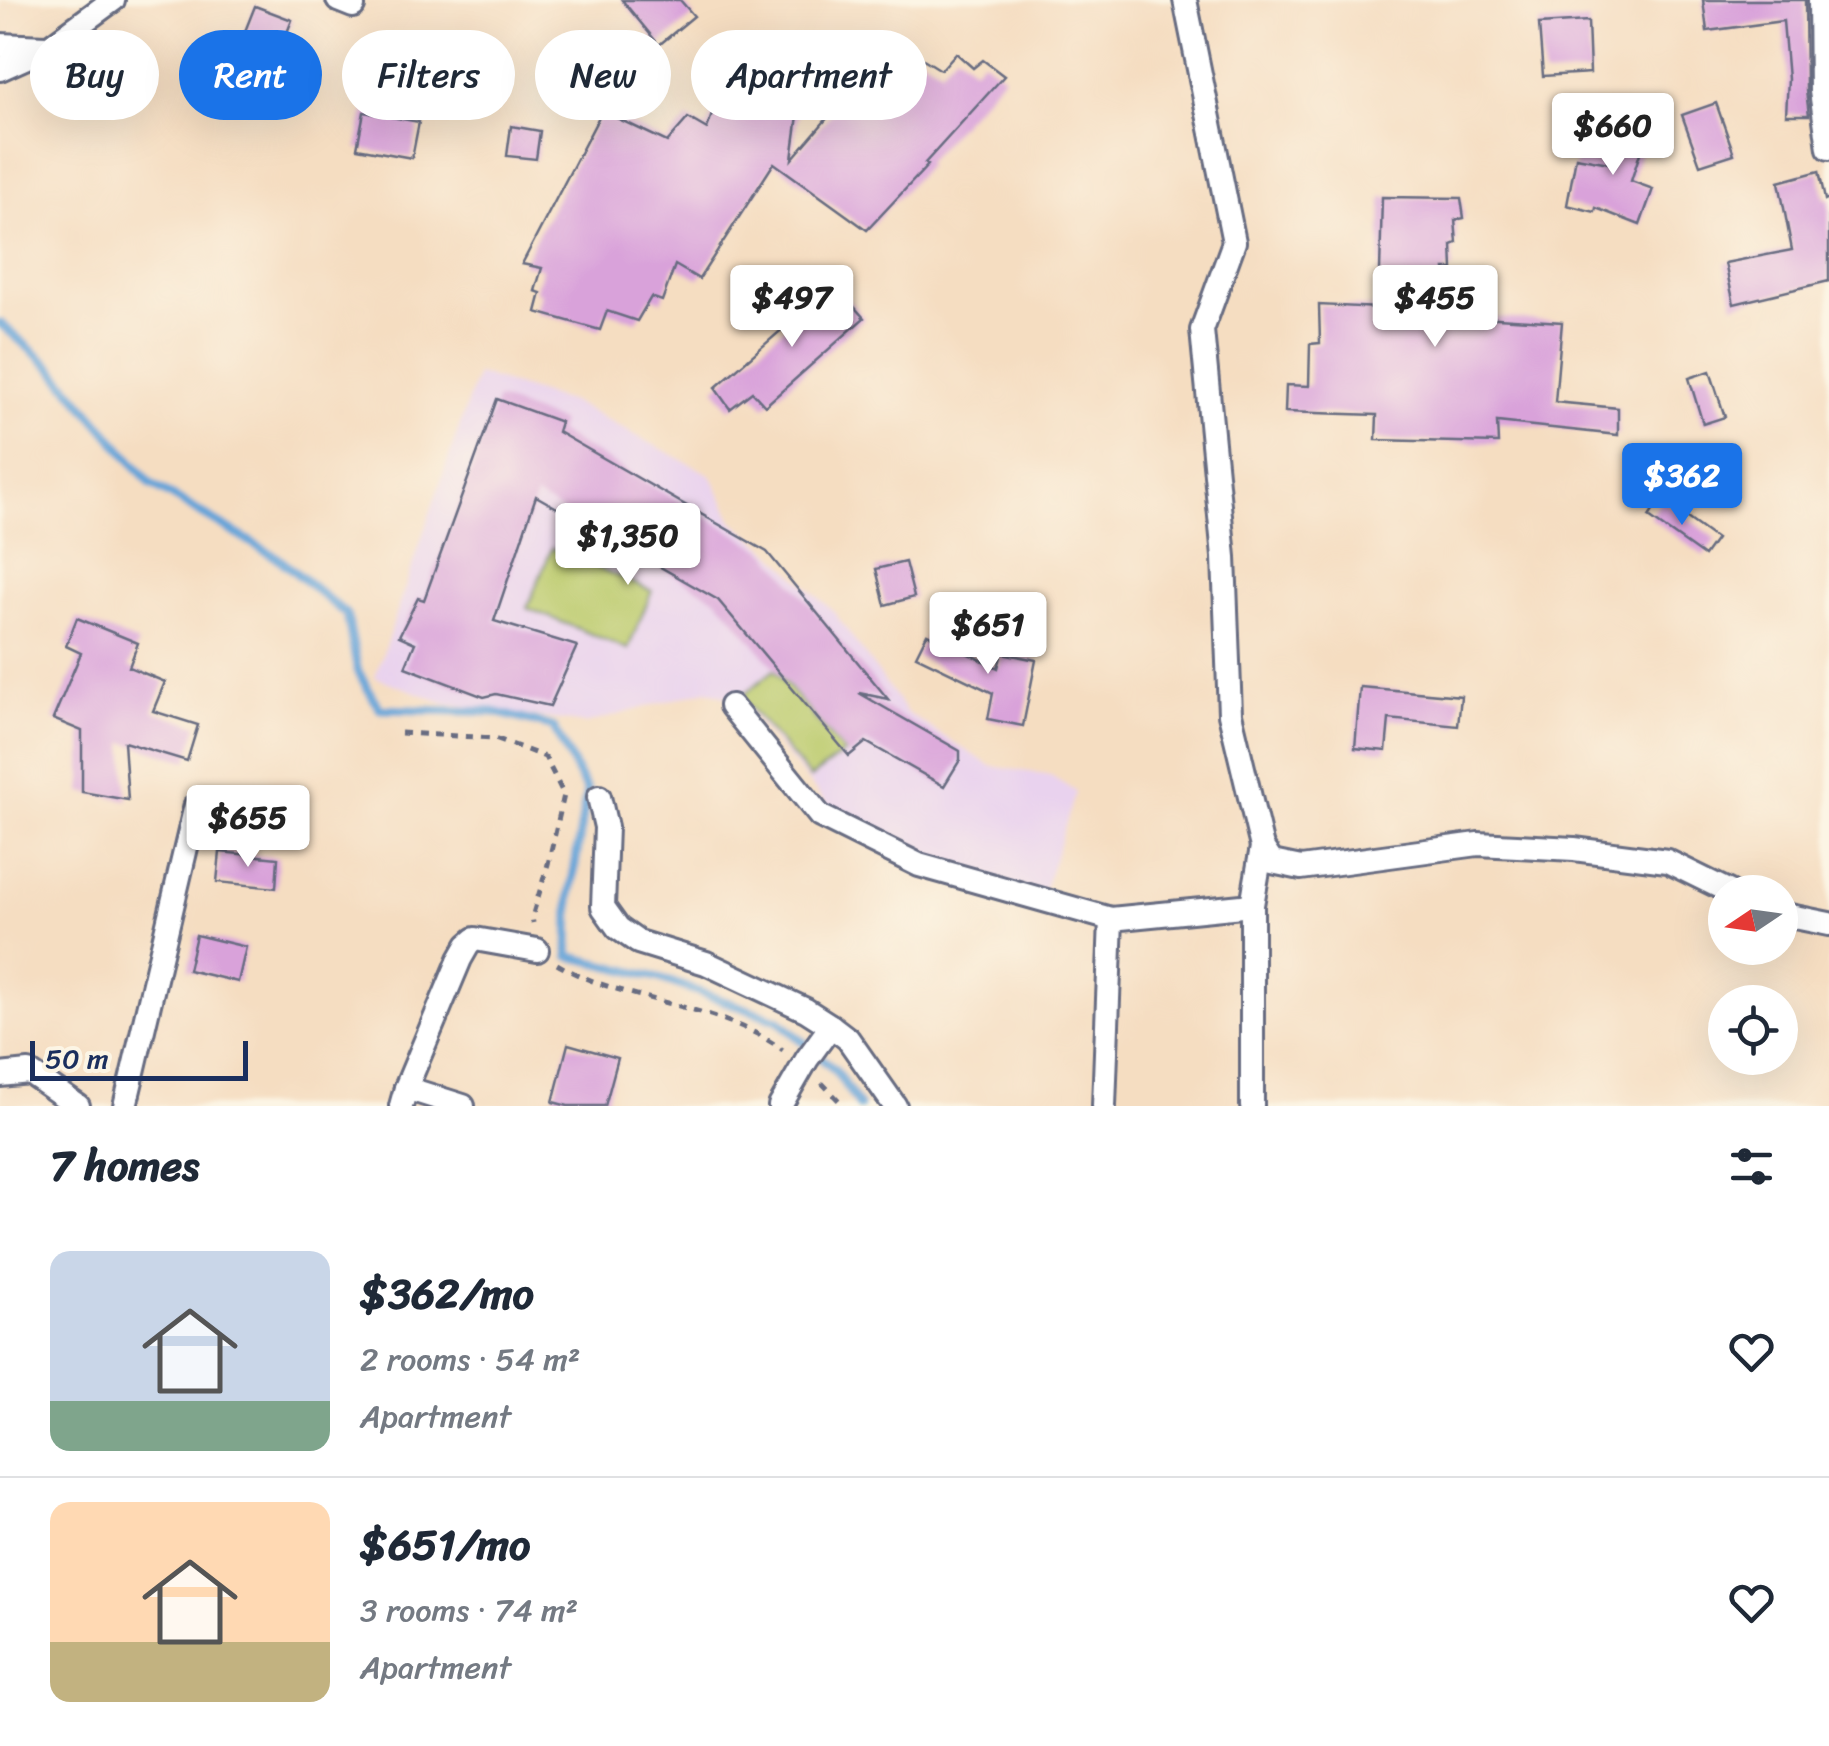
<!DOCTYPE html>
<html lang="en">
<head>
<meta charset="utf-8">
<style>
	:root { --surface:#fff; --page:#f2f2f3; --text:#1f2937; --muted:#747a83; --line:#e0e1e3; --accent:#1a73e8 }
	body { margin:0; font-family:Sriracha,sans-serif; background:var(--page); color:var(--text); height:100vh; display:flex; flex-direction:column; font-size:38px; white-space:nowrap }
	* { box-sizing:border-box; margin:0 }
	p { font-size:32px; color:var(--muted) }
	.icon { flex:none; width:55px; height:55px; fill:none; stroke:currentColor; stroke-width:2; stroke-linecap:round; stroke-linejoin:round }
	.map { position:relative; height:1106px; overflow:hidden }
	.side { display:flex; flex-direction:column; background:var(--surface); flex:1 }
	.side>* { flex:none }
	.guide { position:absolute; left:30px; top:30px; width:1000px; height:90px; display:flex; gap:20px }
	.needle { width:65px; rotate:257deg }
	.controls { position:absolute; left:1708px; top:875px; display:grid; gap:20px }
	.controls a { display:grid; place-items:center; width:90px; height:90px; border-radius:50%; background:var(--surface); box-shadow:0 10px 40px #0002; font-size:50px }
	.scale { position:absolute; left:30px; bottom:25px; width:218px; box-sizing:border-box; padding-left:10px; border:5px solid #1b2f5e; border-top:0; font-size:28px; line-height:35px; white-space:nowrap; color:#1b2f5e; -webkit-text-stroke:8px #fcf5e5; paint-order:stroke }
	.price { position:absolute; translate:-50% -85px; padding:0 22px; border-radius:10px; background:#fff; color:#222; font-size:32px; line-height:65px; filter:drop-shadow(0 2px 5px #0008) }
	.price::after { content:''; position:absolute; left:50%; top:60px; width:30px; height:22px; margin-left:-15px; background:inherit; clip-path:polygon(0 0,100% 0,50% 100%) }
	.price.current { background:var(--accent); color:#fff }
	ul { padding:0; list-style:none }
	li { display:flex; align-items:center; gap:30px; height:250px; padding:0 50px }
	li+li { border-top:2px solid var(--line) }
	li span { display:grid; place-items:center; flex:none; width:280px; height:200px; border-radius:20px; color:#555 }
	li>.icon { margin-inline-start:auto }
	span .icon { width:120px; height:120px; fill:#fffc; stroke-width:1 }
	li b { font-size:42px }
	h2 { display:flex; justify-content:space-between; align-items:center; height:120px; padding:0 50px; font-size:42px }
	.pill { padding:0 35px; border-radius:45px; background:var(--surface); box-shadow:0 10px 40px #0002; font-size:35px; line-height:90px }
	.pill.current { background:var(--accent); color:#fff }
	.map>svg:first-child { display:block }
</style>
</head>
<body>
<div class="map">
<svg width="1829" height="1106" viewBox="0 0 1829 1106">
	<rect width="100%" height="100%" fill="#fcf5e5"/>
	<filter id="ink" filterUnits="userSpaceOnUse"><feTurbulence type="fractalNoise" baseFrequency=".01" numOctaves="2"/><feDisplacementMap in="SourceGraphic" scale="20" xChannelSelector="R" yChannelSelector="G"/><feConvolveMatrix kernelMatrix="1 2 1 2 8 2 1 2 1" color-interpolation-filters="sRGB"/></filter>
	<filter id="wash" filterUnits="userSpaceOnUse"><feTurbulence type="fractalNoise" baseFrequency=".0048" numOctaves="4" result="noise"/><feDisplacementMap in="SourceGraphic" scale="40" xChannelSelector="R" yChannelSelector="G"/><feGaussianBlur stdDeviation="2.25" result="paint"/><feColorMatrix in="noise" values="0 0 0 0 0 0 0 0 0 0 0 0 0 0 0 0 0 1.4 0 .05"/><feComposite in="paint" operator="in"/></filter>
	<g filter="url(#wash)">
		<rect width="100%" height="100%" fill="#f5ddc1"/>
		<path fill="#e9d2ee" d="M 477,374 L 574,403 L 711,475 L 733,521 L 772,553 L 834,612 L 907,713 L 991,766 L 1049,775 L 1076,792 L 1041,899 L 981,882 L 839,818 L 740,701 L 707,690 L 585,724 L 445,703 L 375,677 Z"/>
		<g fill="#bccb6d" stroke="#6c7d66" stroke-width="2.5">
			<path d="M 552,548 L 652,591 L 628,649 L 527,608 Z"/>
			<path d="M 774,670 L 844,753 L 810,778 L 741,697 Z"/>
		</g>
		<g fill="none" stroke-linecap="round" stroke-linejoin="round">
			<path stroke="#67a4d8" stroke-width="9" d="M 0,323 L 52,368 L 151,484 L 278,558 L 347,615 L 358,672 L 380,709 L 494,712 L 553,727 L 587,791 L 570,896 L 569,956 L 659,978 L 778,1020 L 835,1070 L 859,1106"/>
		</g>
		<g id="blocks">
			<g fill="#d9a2da">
				<path d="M 622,0 L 680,0 L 694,16 L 659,45 Z"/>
				<path d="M 1703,0 L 1805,0 L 1806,91 L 1809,115 L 1786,115 L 1788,79 L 1783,21 L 1707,31 Z"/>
				<path d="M 255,6 L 292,20 L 267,84 L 230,69 Z"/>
				<path d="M 1588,21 L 1590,73 L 1543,76 L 1539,24 Z"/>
				<path d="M 887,49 L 909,62 L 917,55 L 941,70 L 956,53 L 973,68 L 983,60 L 1004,76 L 925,163 L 928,165 L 867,230 L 774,163 L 699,279 L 675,265 L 662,301 L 651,297 L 637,321 L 607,311 L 600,330 L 536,312 L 541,293 L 535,291 L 542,268 L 522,264 L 602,111 L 667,142 L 688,118 L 707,129 L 728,67 L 772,82 L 765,101 L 800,101 L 792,159 Z"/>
				<path d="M 1716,103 L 1734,154 L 1700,165 L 1682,115 Z"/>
				<path d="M 364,112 L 419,122 L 412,158 L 357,148 Z"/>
				<path d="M 1623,116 L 1649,125 L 1631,181 L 1653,189 L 1640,225 L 1596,208 L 1595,212 L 1567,205 L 1576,157 L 1609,163 Z"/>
				<path d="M 511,126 L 540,131 L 536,159 L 507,156 Z"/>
				<path d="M 1819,171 L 1825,200 L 1829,198 L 1829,281 L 1734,304 L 1725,263 L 1792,250 L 1779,182 Z"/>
				<path d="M 1382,197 L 1461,198 L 1464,218 L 1455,220 L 1457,243 L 1452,245 L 1453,269 L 1445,269 L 1450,315 L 1562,322 L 1555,402 L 1618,408 L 1618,435 L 1497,422 L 1498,443 L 1376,440 L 1377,415 L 1285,412 L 1286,385 L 1309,386 L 1310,344 L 1320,343 L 1319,305 L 1379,308 Z"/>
				<path d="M 834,284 L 864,318 L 765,406 L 752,392 L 730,409 L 715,388 Z"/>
				<path d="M 1710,371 L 1725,417 L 1703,424 L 1689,378 Z"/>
				<path d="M 497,399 L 561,422 L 558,432 L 767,552 L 888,699 L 859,693 L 960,751 L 960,760 L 944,786 L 866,742 L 849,756 L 718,600 L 536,496 L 494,621 L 577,646 L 550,706 L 496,694 L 484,697 L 405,667 L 415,643 L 399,636 L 418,598 L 424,600 Z"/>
				<path d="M 1661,499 L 1716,539 L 1704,556 L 1649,517 Z"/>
				<path d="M 905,562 L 914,597 L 885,605 L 876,569 Z"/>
				<path d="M 77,618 L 138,643 L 129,667 L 165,682 L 153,711 L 198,725 L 187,761 L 124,742 L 128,800 L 82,792 L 82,731 L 53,719 L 81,653 L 66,646 Z"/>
				<path d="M 927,634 L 998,668 L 1002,653 L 1036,660 L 1023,726 L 988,719 L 993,693 L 916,656 Z"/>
				<path d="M 1360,687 L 1461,696 L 1458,726 L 1389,719 L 1386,751 L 1355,748 Z"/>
				<path d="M 220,852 L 278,858 L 276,888 L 217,882 Z"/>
				<path d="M 196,935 L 246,947 L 238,982 L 188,970 Z"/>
				<path d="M 568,1044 L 618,1058 L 605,1106 L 568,1106 L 553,1102 Z"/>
			</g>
		</g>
	</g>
	<g filter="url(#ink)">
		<use href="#blocks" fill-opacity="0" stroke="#676c81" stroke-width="2.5"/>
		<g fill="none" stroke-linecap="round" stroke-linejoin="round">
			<defs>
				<g id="street">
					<path d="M 338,0 L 353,6"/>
					<path d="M 1185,0 L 1234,242 L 1202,330 L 1224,557 L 1230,714 L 1262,847 L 1252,905 L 1252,1106"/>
					<path d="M 1820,0 L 1821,91 L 1829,148"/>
					<path d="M 0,45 L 46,47"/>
					<path d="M 0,69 L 49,47 L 113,0"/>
					<path d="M 731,706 L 820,816 L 919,865 L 1111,919 L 1252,905"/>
					<path d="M 599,797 L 606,827 L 603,907 L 618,928 L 638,942 L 706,963 L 806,1010 L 831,1026"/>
					<path d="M 1262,847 L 1272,862 L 1301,868 L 1478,844 L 1574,849 L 1667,861 L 1730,892"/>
					<path d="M 1780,914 L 1829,924"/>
					<path d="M 0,1075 L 29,1072 L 78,1106"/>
					<path d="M 406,1088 L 460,959 L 468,945 L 475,939 L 537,950"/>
					<path d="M 125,1106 L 196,805"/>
					<path d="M 401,1106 L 406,1088 L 463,1106"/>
					<path d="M 780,1106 L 807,1059 L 831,1026 L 848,1039 L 895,1106"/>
					<path d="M 1104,1106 L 1111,919"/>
				</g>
			</defs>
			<use href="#street" stroke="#676c81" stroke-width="28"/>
			<g stroke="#676c81" stroke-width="5" stroke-dasharray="8 8" stroke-linecap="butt">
				<path d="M 401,733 L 495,738 L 545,757 L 564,795 L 548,864 L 532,917 L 533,923"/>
				<path d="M 557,964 C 627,1005 716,1001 783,1050"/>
				<path d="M 822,1083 L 844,1106"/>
			</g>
			<use href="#street" stroke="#fff" stroke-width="22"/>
		</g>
	</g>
</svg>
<div class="controls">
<a><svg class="needle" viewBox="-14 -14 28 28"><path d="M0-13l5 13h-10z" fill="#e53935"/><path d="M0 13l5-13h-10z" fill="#747a83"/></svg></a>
<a><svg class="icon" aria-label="locate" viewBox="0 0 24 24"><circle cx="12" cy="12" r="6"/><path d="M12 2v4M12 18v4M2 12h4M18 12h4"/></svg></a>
</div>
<div class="scale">50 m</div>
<b class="price" style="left:1613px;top:178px">$660</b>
<b class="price" style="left:792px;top:350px">$497</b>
<b class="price" style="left:1435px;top:350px">$455</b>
<b class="price current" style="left:1682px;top:528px">$362</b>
<b class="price" style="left:628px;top:588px">$1,350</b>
<b class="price" style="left:988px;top:677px">$651</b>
<b class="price" style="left:248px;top:870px">$655</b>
<div class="guide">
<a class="pill">Buy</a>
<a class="pill current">Rent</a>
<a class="pill">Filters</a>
<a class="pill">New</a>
<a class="pill">Apartment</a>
</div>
</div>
<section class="side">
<h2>7 homes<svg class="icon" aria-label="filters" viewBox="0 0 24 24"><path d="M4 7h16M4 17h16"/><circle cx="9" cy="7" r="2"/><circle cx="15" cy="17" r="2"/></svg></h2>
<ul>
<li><span style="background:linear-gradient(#c9d6e8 75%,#7fa58c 0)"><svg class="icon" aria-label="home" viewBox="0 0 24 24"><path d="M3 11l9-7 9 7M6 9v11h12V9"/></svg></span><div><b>$362/mo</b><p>2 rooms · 54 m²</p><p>Apartment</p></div><svg class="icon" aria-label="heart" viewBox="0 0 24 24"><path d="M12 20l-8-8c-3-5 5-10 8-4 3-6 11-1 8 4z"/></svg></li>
<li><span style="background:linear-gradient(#ffd9b3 70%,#c2b280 0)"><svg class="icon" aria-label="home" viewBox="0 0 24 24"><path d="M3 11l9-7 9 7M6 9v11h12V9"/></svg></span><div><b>$651/mo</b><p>3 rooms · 74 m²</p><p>Apartment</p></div><svg class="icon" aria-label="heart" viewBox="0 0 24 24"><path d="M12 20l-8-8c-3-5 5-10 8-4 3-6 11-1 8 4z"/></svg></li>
</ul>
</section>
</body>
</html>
